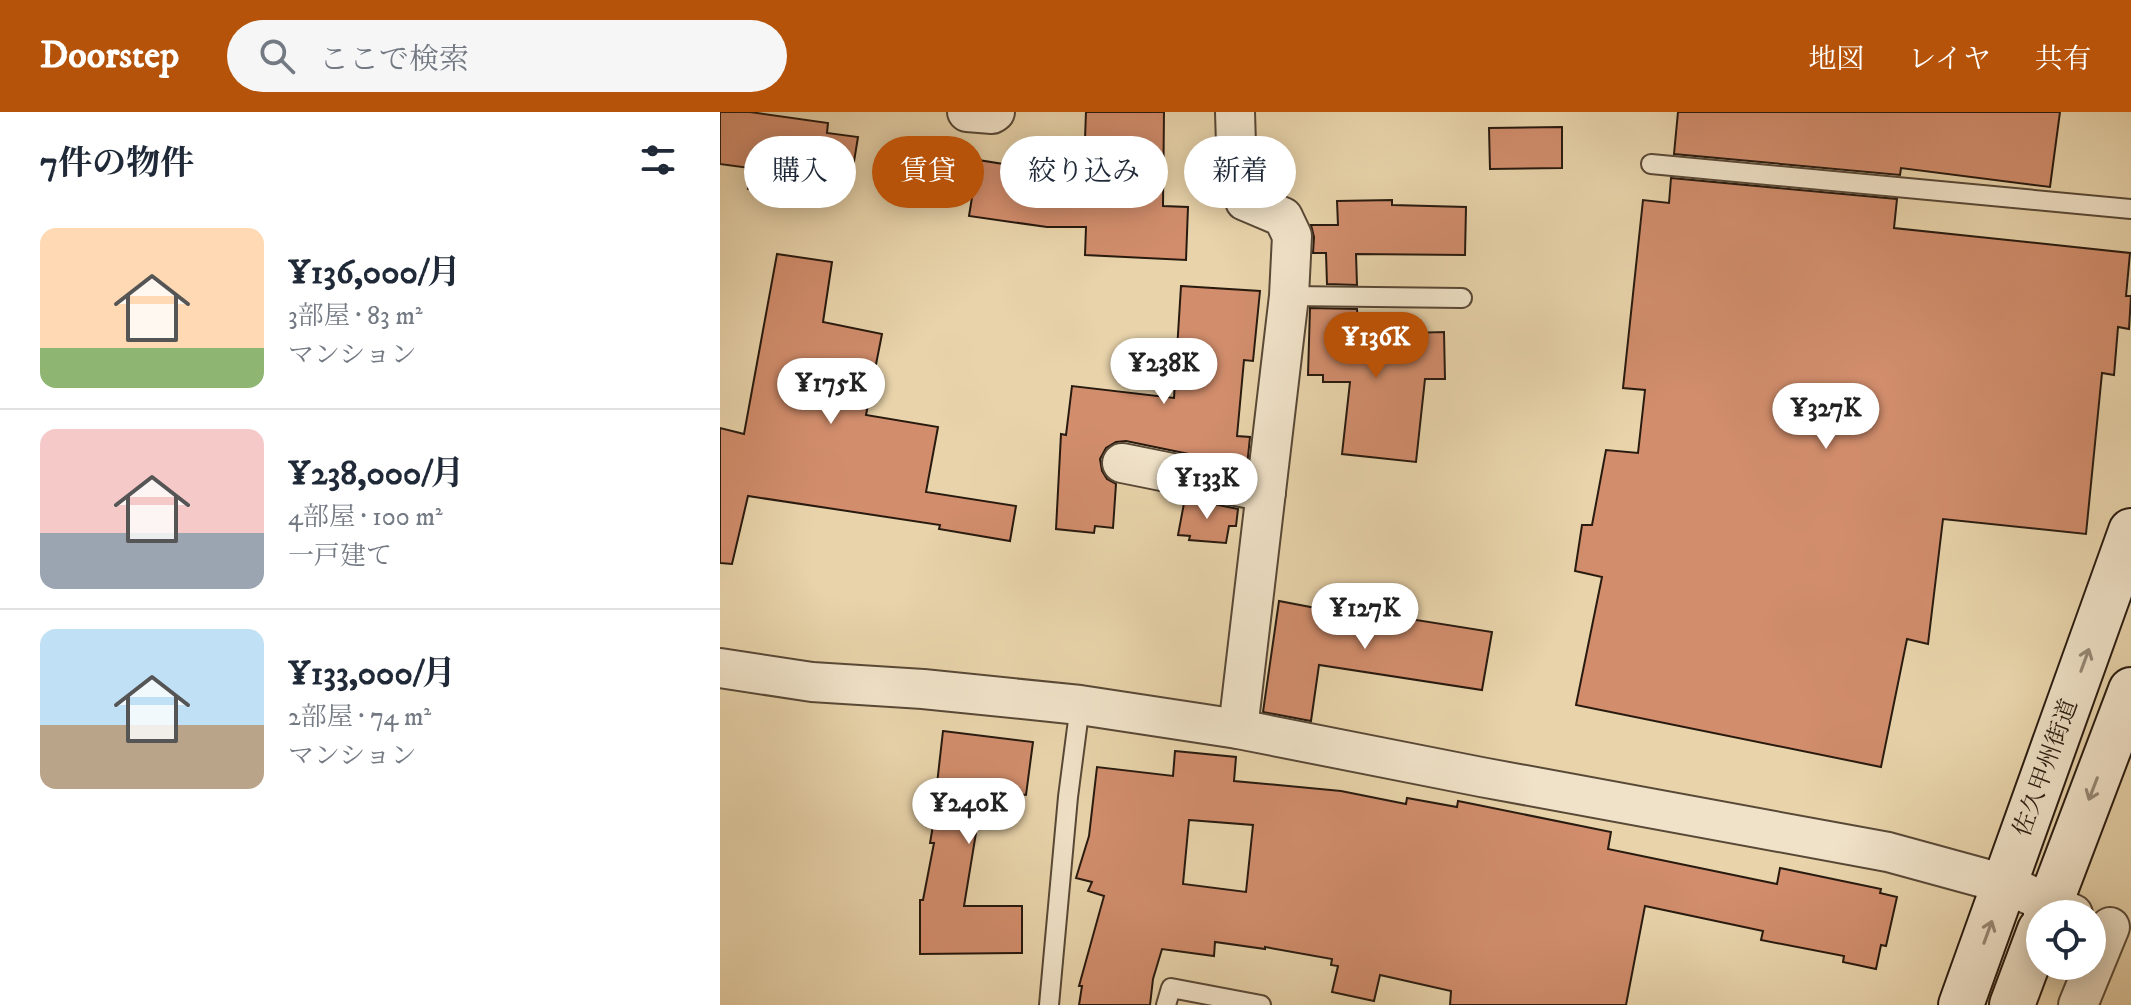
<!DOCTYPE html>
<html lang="ja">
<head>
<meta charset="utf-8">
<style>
	:root { --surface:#fff; --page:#f6f6f7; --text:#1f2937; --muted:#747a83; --line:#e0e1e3; --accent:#b45309 }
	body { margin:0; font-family:"IM FELL DW Pica","Noto Serif JP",serif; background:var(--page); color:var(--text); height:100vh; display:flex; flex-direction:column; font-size:30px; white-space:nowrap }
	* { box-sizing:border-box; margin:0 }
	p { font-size:26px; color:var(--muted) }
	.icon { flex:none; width:44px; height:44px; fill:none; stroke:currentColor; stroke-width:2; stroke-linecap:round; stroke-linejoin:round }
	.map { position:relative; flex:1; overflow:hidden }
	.drawer { display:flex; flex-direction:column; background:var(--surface); width:720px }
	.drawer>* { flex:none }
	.banner { position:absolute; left:24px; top:24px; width:760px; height:72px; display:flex; gap:16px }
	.controls { position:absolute; left:1306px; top:788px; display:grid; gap:16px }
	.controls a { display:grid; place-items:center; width:80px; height:80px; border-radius:50%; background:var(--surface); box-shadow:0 4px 20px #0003; font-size:40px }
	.price { position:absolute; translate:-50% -68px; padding:0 18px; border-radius:28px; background:#fff; color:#222; font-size:26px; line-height:52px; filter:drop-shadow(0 2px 4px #0008) }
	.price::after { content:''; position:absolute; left:50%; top:48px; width:24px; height:18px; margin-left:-12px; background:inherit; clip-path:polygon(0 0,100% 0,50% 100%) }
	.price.active { background:var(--accent); color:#fff }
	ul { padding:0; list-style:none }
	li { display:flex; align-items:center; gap:24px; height:200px; padding:0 40px }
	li+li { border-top:2px solid var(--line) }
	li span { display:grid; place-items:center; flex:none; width:224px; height:160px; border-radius:16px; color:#555 }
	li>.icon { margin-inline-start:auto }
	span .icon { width:96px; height:96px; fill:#fffc; stroke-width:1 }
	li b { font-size:34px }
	h2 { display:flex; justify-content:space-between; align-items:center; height:96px; padding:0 40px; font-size:34px }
	.pill { padding:0 28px; border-radius:36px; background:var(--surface); box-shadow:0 4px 20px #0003; font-size:28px; line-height:72px }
	.pill.active { background:var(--accent); color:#fff }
	header { display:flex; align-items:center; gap:48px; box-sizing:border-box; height:112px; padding:0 40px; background:var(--accent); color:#fff }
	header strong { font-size:38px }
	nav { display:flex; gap:44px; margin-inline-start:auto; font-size:28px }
	.search { width:560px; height:72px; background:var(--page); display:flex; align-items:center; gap:20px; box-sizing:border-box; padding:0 28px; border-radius:44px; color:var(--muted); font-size:30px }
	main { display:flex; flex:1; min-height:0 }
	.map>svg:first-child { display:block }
</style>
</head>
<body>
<header>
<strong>Doorstep</strong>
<div class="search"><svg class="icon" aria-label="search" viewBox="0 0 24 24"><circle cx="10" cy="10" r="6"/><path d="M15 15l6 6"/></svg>ここで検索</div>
<nav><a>地図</a><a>レイヤ</a><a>共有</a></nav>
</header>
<main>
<section class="drawer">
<h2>7件の物件<svg class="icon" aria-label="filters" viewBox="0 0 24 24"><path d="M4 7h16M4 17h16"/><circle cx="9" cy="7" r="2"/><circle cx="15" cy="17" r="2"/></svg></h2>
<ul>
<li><span style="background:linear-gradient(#ffd9b3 75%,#8fb573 0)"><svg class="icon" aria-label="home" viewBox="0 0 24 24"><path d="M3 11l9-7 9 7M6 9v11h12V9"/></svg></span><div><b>¥136,000/月</b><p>3部屋 · 83 m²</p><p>マンション</p></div></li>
<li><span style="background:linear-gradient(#f6c9c9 65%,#9aa5b1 0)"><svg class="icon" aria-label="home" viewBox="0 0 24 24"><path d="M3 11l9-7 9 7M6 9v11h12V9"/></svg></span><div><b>¥238,000/月</b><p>4部屋 · 100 m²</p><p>一戸建て</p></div></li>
<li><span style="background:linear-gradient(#bfe0f5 60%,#b9a48a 0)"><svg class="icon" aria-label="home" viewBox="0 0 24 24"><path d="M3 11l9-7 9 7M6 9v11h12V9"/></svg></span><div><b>¥133,000/月</b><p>2部屋 · 74 m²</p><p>マンション</p></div></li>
</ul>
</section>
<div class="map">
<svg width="1411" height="893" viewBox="0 0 1411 893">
	<rect width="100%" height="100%" fill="#e8d3aa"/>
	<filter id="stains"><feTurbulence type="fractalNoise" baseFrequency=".0025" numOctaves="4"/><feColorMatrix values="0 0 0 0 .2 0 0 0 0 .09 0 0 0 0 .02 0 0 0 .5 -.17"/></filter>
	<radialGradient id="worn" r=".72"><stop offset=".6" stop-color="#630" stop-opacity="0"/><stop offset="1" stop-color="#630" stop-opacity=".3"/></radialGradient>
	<g fill="#d18d6c" stroke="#281a0f" stroke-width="2" fill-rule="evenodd">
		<path d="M 0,0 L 30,0 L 108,11 L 107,21 L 138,25 L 130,74 L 100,70 L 98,86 L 28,77 L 30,56 L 0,52 Z"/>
		<path d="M 366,0 L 444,0 L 443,94 L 468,95 L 466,148 L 365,143 L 366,115 L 327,115 L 249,104 L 258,48 L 290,53 L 291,42 L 364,53 Z"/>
		<path d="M 958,0 L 1340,0 L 1330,75 L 1181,56 L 1180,63 L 954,42 Z"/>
		<path d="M 842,15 L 842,56 L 770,57 L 769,16 Z"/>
		<path d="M 951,66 L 1177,87 L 1174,116 L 1410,141 L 1406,184 L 1411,184 L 1409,217 L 1398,215 L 1394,263 L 1382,261 L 1366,422 L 1223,407 L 1208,532 L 1187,527 L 1161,655 L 856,593 L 882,465 L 855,459 L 862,413 L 872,413 L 886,338 L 918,341 L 925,278 L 903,276 L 923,88 L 949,91 Z"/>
		<path d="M 672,88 L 672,93 L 746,95 L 745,143 L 636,142 L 637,173 L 607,172 L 606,141 L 593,141 L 594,125 L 591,113 L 618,113 L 617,89 Z"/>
		<path d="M 57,142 L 112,150 L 103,210 L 162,222 L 146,303 L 218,315 L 206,380 L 296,394 L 290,429 L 219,417 L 220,413 L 28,384 L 12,452 L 0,451 L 0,316 L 24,322 Z"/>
		<path d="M 461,174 L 540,179 L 533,249 L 524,248 L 517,324 L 530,325 L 527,354 L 406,329 L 396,330 L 386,336 L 380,347 L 382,359 L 387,367 L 396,372 L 393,416 L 375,414 L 374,421 L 336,417 L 341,322 L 346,323 L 352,274 L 454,286 Z"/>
		<path d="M 590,196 L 637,197 L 638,213 L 655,213 L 655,222 L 724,220 L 725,267 L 705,267 L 696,350 L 622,342 L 630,270 L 603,270 L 603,263 L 588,263 Z"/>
		<path d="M 465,386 L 518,397 L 516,414 L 509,414 L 506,431 L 469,428 L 470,424 L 458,423 Z"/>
		<path d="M 603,485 L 653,493 L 652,501 L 772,520 L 762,578 L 599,553 L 591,609 L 543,600 L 559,489 L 601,497 Z"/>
		<path d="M 223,619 L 313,630 L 306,683 L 263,678 L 244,794 L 302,794 L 302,841 L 200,842 L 200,788 L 203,788 L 214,731 L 210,731 L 220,673 L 217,672 Z"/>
		<path d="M 455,639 L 516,645 L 514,669 L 621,679 L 686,692 L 687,686 L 737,695 L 738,689 L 891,720 L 888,737 L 1057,772 L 1060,756 L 1161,777 L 1160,781 L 1177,785 L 1166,834 L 1161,833 L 1156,857 L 1123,850 L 1124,844 L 1041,828 L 1043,819 L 925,794 L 906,893 L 730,893 L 731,879 L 660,863 L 654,889 L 612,880 L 618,854 L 611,853 L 612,847 L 545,835 L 545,837 L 495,830 L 494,844 L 442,837 L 433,867 L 430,893 L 359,893 L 362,874 L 359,874 L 384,784 L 368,779 L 372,770 L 356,766 L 369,724 L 377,655 L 453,664 ZM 469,708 L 533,713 L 526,780 L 463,772 Z"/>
	</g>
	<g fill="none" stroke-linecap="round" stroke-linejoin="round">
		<defs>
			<g id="lane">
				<path d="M 931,52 L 1411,97"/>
				<path d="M 569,184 L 742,186"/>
				<path d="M 329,893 L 348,685 L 360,593"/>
				<path d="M 446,893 L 451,876 L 541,893"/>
			</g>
			<g id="street">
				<path d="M 247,0 L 272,2 L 275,0"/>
				<path d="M 515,0 L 517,66 L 525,89 L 563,105 L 572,124 L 569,184 L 518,617"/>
				<path d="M 402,351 L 546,380"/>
				<path d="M 0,556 L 92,570 L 203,577 L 360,593 L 518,617 L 761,665 L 1168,740 L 1285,772 L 1353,802"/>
				<path d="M 1358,893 L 1390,815"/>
			</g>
			<g id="secondary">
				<path d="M 1326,802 L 1411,578"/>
				<path d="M 1241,893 L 1411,419"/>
				<path d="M 1292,893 L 1320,818"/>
			</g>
		</defs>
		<use href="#lane" stroke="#584836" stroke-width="22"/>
		<use href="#street" stroke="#584836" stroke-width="42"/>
		<use href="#secondary" stroke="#281a0f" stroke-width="48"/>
		<use href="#lane" stroke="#f0e2c8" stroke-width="18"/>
		<use href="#street" stroke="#f0e2c8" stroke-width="38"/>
		<use href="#secondary" stroke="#f0e2c8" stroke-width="44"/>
	</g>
	<defs><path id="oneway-shaft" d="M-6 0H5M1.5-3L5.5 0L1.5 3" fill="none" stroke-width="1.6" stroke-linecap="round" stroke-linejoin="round" transform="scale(2)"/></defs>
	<g stroke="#968875">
		<use href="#oneway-shaft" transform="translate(1365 548) rotate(-70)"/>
		<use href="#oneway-shaft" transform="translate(1373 677) rotate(111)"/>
		<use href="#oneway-shaft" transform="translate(1268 820) rotate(-70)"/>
	</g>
	<g text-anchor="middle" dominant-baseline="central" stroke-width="6" stroke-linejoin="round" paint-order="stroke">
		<g font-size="24" fill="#281a0f" stroke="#f0e2c8">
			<text transform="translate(1326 656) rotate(-70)">佐久甲州街道</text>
		</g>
	</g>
	<rect width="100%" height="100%" filter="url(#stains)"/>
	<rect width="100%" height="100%" fill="url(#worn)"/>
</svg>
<div class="controls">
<a><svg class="icon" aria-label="locate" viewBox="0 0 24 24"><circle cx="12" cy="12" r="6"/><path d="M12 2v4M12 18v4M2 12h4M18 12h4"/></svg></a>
</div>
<b class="price active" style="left:656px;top:268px">¥136K</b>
<b class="price" style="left:444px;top:294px">¥238K</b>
<b class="price" style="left:111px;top:314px">¥175K</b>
<b class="price" style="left:1106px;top:339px">¥327K</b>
<b class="price" style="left:487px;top:409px">¥133K</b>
<b class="price" style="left:645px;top:539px">¥127K</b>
<b class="price" style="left:249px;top:734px">¥240K</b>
<div class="banner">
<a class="pill">購入</a>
<a class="pill active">賃貸</a>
<a class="pill">絞り込み</a>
<a class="pill">新着</a>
</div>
</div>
</main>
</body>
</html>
